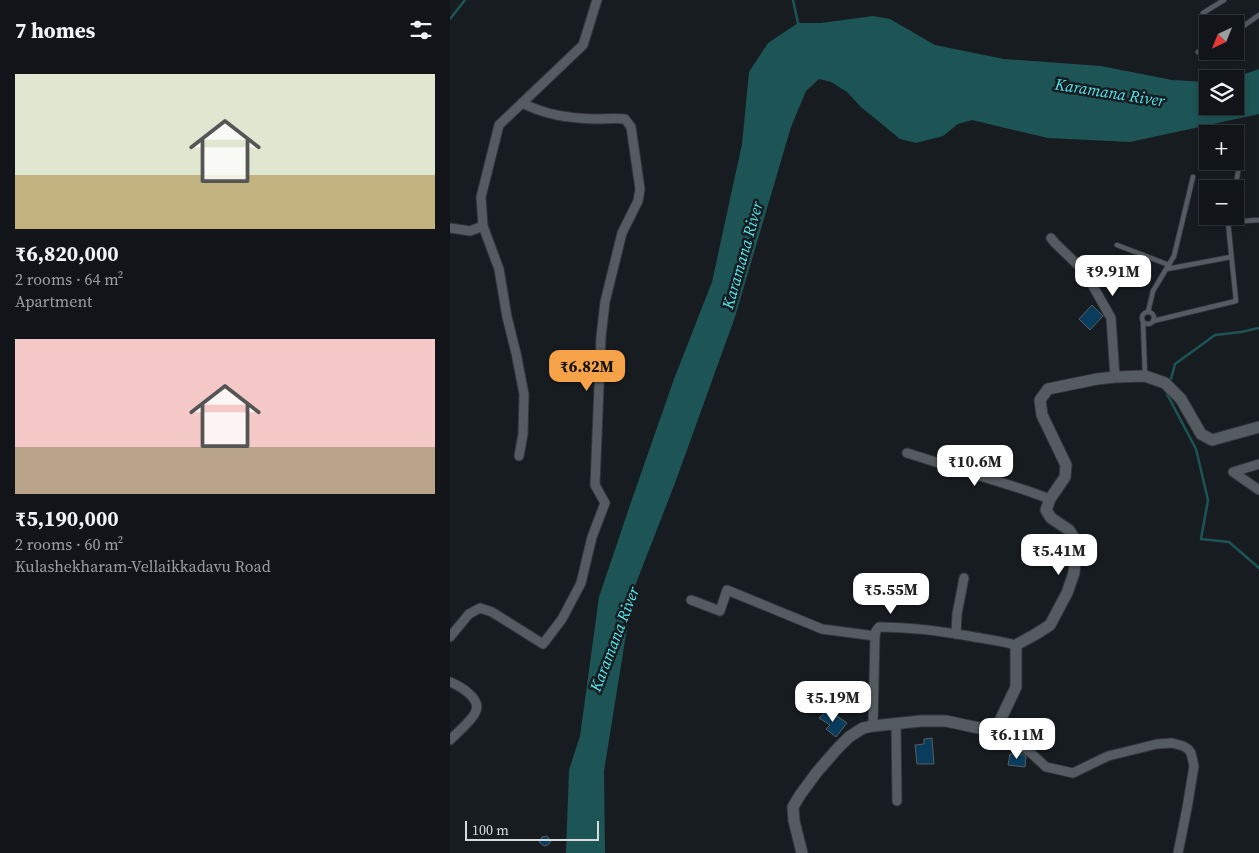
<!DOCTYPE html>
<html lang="en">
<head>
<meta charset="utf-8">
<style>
	:root { --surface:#111519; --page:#1e2226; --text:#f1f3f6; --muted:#9c9fa2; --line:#303438; --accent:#f6a248 }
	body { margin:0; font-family:"Source Serif 4",serif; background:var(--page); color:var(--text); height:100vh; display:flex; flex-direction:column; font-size:19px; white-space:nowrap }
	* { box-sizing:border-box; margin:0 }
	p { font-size:16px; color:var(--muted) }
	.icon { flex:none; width:28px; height:28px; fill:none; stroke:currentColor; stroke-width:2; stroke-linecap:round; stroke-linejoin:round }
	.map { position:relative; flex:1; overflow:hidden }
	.panel { display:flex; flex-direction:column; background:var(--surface); width:450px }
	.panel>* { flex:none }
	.needle { width:32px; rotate:223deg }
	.tools { position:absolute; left:749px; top:15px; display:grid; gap:10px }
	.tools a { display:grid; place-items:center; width:45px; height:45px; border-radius:0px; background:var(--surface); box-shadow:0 2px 8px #0003,0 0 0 1px var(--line); font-size:25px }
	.scale { position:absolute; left:15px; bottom:12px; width:134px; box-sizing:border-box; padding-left:5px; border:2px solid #d7dbde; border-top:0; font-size:14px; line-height:18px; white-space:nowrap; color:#d7dbde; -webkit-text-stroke:4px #171c21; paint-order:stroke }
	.price { position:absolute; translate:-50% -42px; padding:0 11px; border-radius:10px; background:#fff; color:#222; font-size:16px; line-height:32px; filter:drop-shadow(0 1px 2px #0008) }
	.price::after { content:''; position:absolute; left:50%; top:30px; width:15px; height:11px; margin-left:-8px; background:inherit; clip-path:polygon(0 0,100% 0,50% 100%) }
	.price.selected { background:var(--accent); color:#111 }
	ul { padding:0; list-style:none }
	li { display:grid; align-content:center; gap:10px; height:265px; padding:0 15px }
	li span { display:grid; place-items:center; height:155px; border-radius:0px; color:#555 }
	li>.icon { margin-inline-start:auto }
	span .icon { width:90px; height:90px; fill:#fffc; stroke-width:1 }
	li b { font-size:21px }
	h2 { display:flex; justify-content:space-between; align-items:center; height:60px; padding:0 15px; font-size:21px }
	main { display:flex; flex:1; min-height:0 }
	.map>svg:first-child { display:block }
</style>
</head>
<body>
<main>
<section class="panel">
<h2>7 homes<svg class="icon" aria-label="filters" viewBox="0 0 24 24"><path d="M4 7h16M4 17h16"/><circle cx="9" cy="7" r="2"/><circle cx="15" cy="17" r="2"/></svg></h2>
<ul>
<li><span style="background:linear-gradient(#dfe7d0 65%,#c2b280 0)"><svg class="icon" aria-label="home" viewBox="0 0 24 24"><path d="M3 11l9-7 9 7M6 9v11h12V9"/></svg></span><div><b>₹6,820,000</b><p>2 rooms · 64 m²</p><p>Apartment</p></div></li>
<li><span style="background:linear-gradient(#f6c9c9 70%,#b9a48a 0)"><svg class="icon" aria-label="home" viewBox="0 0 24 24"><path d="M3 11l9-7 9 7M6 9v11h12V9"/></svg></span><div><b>₹5,190,000</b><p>2 rooms · 60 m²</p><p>Kulashekharam-Vellaikkadavu Road</p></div></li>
</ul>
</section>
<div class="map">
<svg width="809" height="853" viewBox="0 0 809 853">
	<rect width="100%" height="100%" fill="#171c21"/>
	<path fill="#1d5455" d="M 423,16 L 440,19 L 485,45 L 554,59 L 651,66 L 722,80 L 757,82 L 758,106 L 785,106 L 785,79 L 780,79 L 809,69 L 809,114 L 680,142 L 598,138 L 522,120 L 508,124 L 493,136 L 466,143 L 450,139 L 411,107 L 397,92 L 381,82 L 369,79 L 356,91 L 341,127 L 285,317 L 225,483 L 183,591 L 154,771 L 155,853 L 116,853 L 119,770 L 130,736 L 149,597 L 180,505 L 224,379 L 262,282 L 292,144 L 299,72 L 318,43 L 348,23 L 371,23 Z"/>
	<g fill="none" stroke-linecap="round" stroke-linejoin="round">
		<g stroke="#1d5455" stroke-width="2.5">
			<path d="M 343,0 L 348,23"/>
			<path d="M 0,19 L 15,0"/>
			<path d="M 721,379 L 725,364 L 765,335 L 791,332 L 809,328"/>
			<path d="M 717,394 L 746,449 L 758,500 L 751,539 L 779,542 L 809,568"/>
		</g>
	</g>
	<g fill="#0a3d5d" stroke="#575e63">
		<path d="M 642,305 L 653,316 L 640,330 L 629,319 Z"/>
		<path d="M 378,710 L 397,723 L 386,737 L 376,729 L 380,725 L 369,718 Z"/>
		<path d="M 482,738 L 484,764 L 467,764 L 465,745 L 474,744 L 474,739 Z"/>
		<path d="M 560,754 L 572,754 L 576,757 L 575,767 L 558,765 Z"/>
		<path d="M 97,836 L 101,841 L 98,845 L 94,846 L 89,842 L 92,837 Z"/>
	</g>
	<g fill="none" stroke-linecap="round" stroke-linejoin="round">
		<defs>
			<g id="service">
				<path d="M 753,13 L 774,0"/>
				<path d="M 785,32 L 809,15"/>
				<path d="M 748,52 L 758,47"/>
				<path d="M 785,189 L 788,172"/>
				<path d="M 778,222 L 809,220"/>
				<path d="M 667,245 L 719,265"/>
				<path d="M 717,269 L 781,257"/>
				<circle cx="698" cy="318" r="6"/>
				<path d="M 698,312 L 703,291 L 724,256 L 743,177"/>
				<path d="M 703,321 L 786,301 L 778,222 L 779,216"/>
				<path d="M 693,322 L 695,375"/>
			</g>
			<g id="minor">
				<path d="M 33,226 L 49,269 L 57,317 L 66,353 L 74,394 L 73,434 L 69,456"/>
				<path d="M 0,228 L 20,231 L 33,226 L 31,197 L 49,125 L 133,45 L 147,0"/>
				<path d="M 601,238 L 605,243 L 635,272 L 661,318 L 665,377"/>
				<path d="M 457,453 L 575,490 L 600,499"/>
				<path d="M 809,464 L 783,472 L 809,490"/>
				<path d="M 241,600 L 270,611 L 277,590 L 372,629 L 425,636"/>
				<path d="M 506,634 L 507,614 L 514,578"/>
				<path d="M 0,637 L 19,614 L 30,608 L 42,612 L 93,644 L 112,619 L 131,583 L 142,537 L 155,503 L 145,485 L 151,337 L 155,302 L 172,233 L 188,201 L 190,189 L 181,127 L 175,119 C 165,118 155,119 144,119 C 118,118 96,115 72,103"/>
				<path d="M 0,682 C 10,686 33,699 25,713 C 22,720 6,734 0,740"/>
				<path d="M 446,724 L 447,801"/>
				<path d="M 423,726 L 425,636 L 426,631 L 429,627 C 461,627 488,631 519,636 C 535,639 551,641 566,645"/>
				<path d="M 547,727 L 582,754 L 596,767 L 623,773 L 658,756 L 707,744 L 722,743 L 733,746 L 738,749 L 741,753 L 744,766 L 737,808 L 728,853"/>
			</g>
			<path id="tertiary" d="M 352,853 L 344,821 L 343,807 L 350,795 L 367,772 L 387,749 L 399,737 L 413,728 L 423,726 L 471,721 L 496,721 L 538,730 L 547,727 L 566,687 L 566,645 L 586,634 L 600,625 L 617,593 L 624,573 L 626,549 L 625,539 L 619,530 L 601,518 L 596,510 L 600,499 L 615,477 L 616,465 L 592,415 L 590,400 L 598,389 L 647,379 L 665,377 L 695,376 L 715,383 L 731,399 L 751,434 L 762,440 L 809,427"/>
		</defs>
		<use href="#service" stroke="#323639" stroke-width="6"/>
		<use href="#minor" stroke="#323639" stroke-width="11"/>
		<use href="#tertiary" stroke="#323639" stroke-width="13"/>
		<use href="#service" stroke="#555c61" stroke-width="4.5"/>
		<use href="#minor" stroke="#555c61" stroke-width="9"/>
		<use href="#tertiary" stroke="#555c61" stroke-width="11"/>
	</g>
	<g text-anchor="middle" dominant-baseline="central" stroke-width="5" stroke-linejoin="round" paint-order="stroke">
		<g font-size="16" font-style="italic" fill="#53e8ec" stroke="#171c21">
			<text transform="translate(660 92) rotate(9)">Karamana River</text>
			<text transform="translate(292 255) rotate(-74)">Karamana River</text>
			<text transform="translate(164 639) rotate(-69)">Karamana River</text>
		</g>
	</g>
</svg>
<div class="tools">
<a><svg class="needle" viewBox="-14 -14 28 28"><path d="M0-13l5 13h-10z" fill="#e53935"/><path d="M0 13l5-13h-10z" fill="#9c9fa2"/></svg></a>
<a><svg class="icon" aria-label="layers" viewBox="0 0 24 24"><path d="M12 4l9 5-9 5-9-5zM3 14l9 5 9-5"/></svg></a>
<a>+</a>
<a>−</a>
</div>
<div class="scale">100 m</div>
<b class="price" style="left:663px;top:297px">₹9.91M</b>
<b class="price selected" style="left:137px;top:392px">₹6.82M</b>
<b class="price" style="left:525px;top:487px">₹10.6M</b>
<b class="price" style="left:609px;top:576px">₹5.41M</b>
<b class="price" style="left:441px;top:615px">₹5.55M</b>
<b class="price" style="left:383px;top:723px">₹5.19M</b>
<b class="price" style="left:567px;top:760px">₹6.11M</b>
</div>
</main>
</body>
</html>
